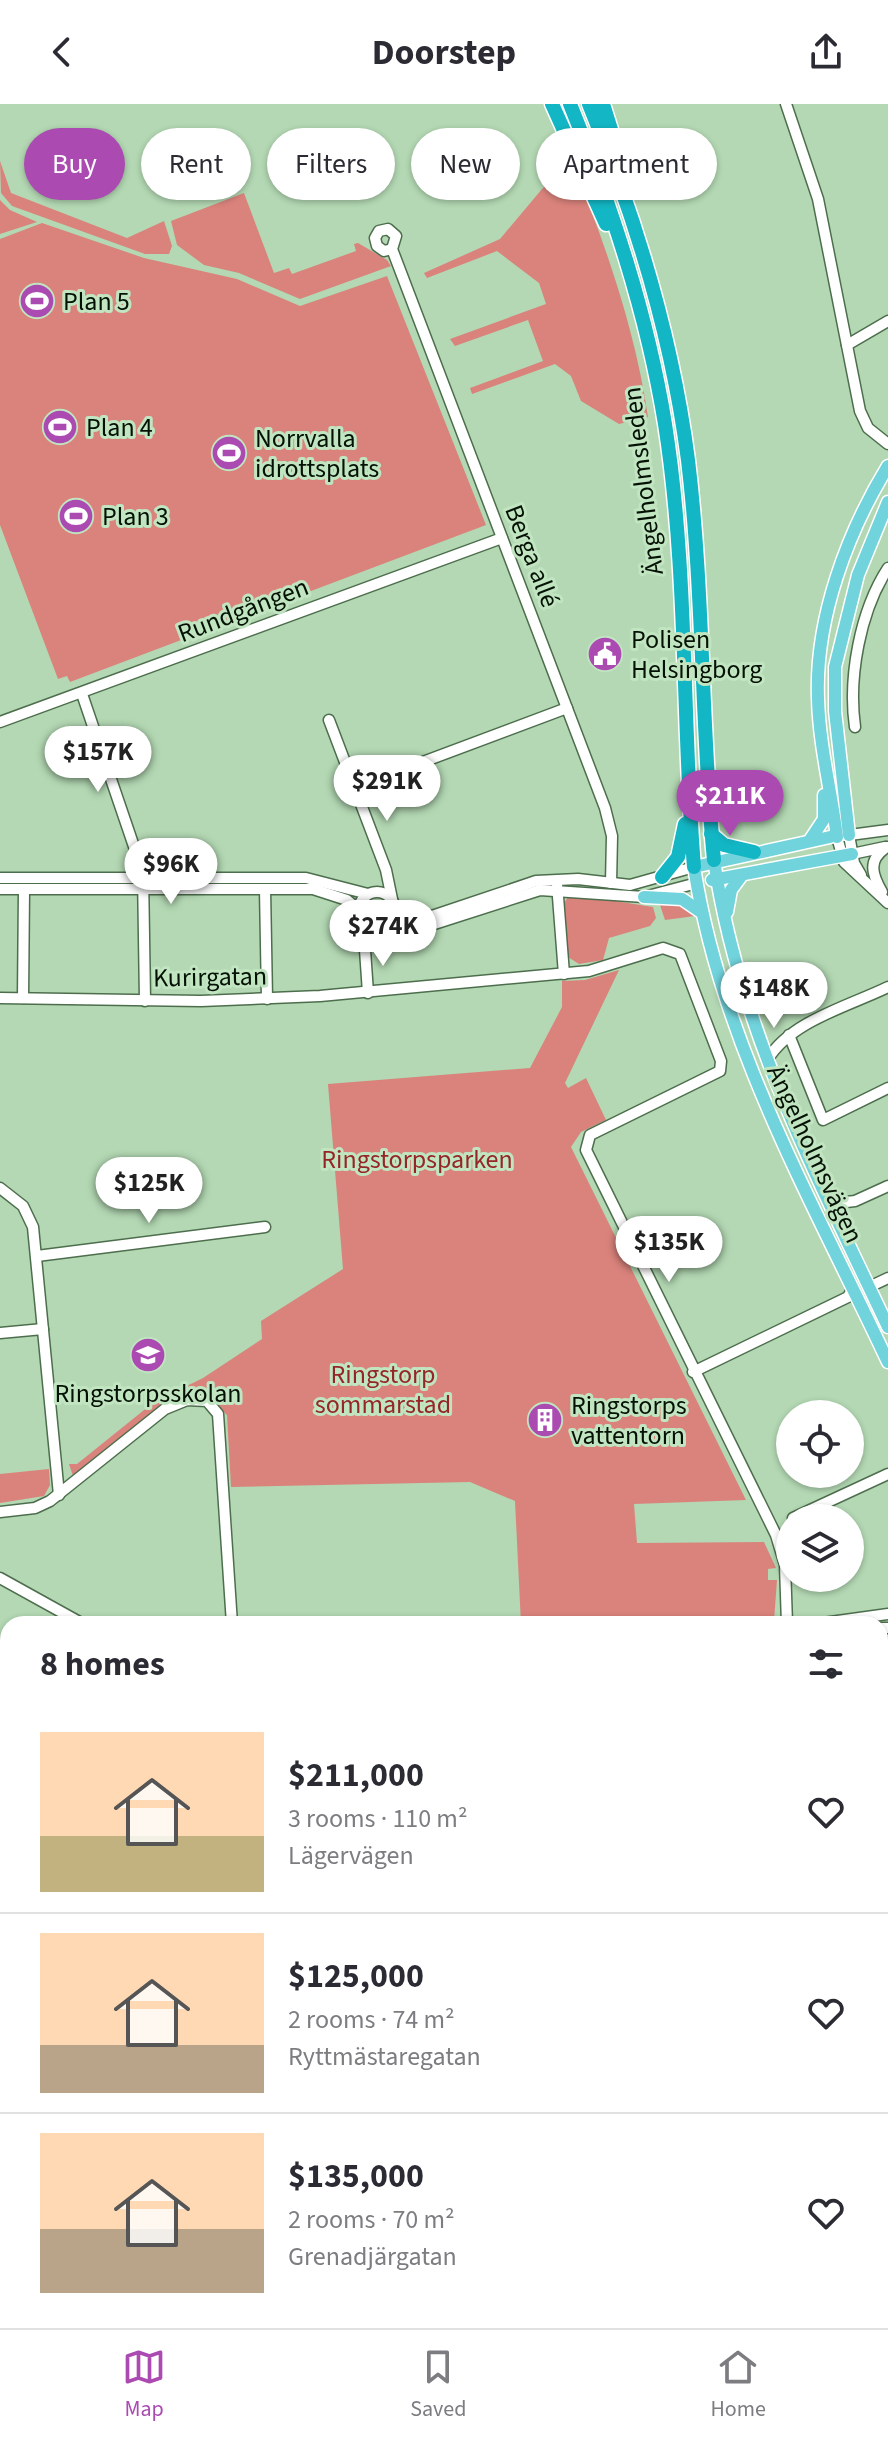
<!DOCTYPE html>
<html lang="en">
<head>
<meta charset="utf-8">
<style>
	:root { --surface:#fff; --page:#f2f2f3; --text:#2b2b33; --muted:#7c7c81; --line:#e1e1e2; --accent:#ab4bb2 }
	body { margin:0; font-family:"Source Sans 3",sans-serif; background:var(--page); color:var(--text); height:100vh; display:flex; flex-direction:column; font-size:30px; white-space:nowrap }
	* { box-sizing:border-box; margin:0 }
	p { font-size:26px; color:var(--muted) }
	.icon { flex:none; width:44px; height:44px; fill:none; stroke:currentColor; stroke-width:2; stroke-linecap:round; stroke-linejoin:round }
	.map { position:relative; flex:1; overflow:hidden }
	.sheet { position:absolute; left:0px; top:1512px; width:888px; height:712px; display:flex; flex-direction:column; background:var(--surface); border-radius:24px 24px 0 0; box-shadow:0 2px 6px #0004 }
	.sheet>* { flex:none }
	.hud { position:absolute; left:24px; top:24px; width:840px; height:72px; display:flex; gap:16px }
	.controls { position:absolute; left:776px; top:1296px; display:grid; gap:16px }
	.controls a { display:grid; place-items:center; width:88px; height:88px; border-radius:50%; background:var(--surface); box-shadow:0 2px 6px #0004; font-size:40px }
	.price { position:absolute; translate:-50% -68px; padding:0 18px; border-radius:28px; background:#fff; color:#222; font-size:26px; line-height:52px; filter:drop-shadow(0 2px 4px #0008) }
	.price::after { content:''; position:absolute; left:50%; top:48px; width:24px; height:18px; margin-left:-12px; background:inherit; clip-path:polygon(0 0,100% 0,50% 100%) }
	.price.active { background:var(--accent); color:#fff }
	ul { padding:0; list-style:none }
	li { display:flex; align-items:center; gap:24px; height:200px; padding:0 40px }
	li+li { border-top:2px solid var(--line) }
	li span { display:grid; place-items:center; flex:none; width:224px; height:160px; border-radius:0px; color:#555 }
	li>.icon { margin-inline-start:auto }
	span .icon { width:96px; height:96px; fill:#fffc; stroke-width:1 }
	li b { font-size:34px }
	h2 { display:flex; justify-content:space-between; align-items:center; height:96px; padding:0 40px; font-size:34px }
	.pill { padding:0 28px; border-radius:36px; background:var(--surface); box-shadow:0 2px 6px #0004; font-size:28px; line-height:72px }
	.pill.active { background:var(--accent); color:#fff }
	header { display:flex; justify-content:space-between; align-items:center; height:104px; padding:0 40px; background:var(--surface); font-size:36px; font-weight:700 }
	.dock { display:flex; justify-content:space-around; align-items:center; height:112px; border-top:2px solid var(--line); background:var(--surface); font-size:22px; color:var(--muted) }
	.dock a { display:grid; justify-items:center; gap:4px }
	.dock .active { color:var(--accent) }
	.map>svg:first-child { display:block }
</style>
</head>
<body>
<header><svg class="icon" aria-label="back" viewBox="0 0 24 24"><path d="M15 5l-7 7 7 7"/></svg>Doorstep<svg class="icon" aria-label="share" viewBox="0 0 24 24"><path d="M12 15V3M7 8l5-5 5 5M5 13v7h14v-7"/></svg></header>
<div class="map">
<svg width="888" height="2224" viewBox="0 0 888 2224">
	<rect width="100%" height="100%" fill="#b3d8b3"/>
	<g fill="#da837c">
		<path d="M 0,57 L 11,89 L 127,134 L 164,117 L 172,142 L 169,150 L 145,150 L 12,102 L 1,89 Z"/>
		<path d="M 572,57 C 605,140 635,224 648,313 L 619,320 L 581,297 L 571,272 L 555,260 L 472,290 L 470,284 L 543,257 L 528,216 L 455,242 L 450,235 L 546,200 L 539,179 L 497,147 L 427,174 L 424,169 L 500,135 L 542,85 Z"/>
		<path d="M 244,89 L 274,169 L 289,164 L 292,170 L 356,147 L 354,140 L 358,139 L 387,156 L 391,162 L 300,195 L 239,169 L 204,161 L 177,141 L 171,117 Z"/>
		<path d="M 0,96 L 10,106 L 37,118 L 0,130 Z"/>
		<path d="M 42,119 L 144,154 L 237,175 L 300,202 L 387,172 L 486,421 L 70,578 L 67,572 L 58,575 L 0,421 L 0,135 Z"/>
		<path d="M 577,791 L 653,803 L 656,814 L 650,822 L 609,834 L 603,856 L 579,860 L 568,853 L 562,802 L 568,793 Z"/>
		<path d="M 675,797 L 693,807 L 695,812 L 665,816 L 660,801 Z"/>
		<path d="M 619,866 L 565,979 L 568,984 L 586,974 L 606,1016 L 581,1028 L 571,1043 L 746,1396 L 634,1400 L 637,1439 L 764,1438 L 776,1464 L 768,1465 L 768,1476 L 777,1476 L 774,1517 L 771,1520 L 521,1520 L 515,1397 L 470,1378 L 231,1383 L 227,1311 L 215,1299 L 190,1293 L 79,1373 L 73,1372 L 69,1360 L 77,1360 L 154,1298 L 203,1274 L 262,1235 L 261,1217 L 343,1165 L 328,980 L 530,964 L 562,903 L 562,877 L 585,876 Z"/>
		<path d="M 49,1365 L 50,1381 L 44,1392 L 0,1399 L 0,1370 Z"/>
		<path d="M 0,1956 L 8,1965 L 8,2042 L 0,2060 Z"/>
	</g>
	<g fill="none" stroke-linecap="round" stroke-linejoin="round">
		<defs>
			<g id="minor">
				<path d="M 786,0 L 818,95 L 860,307 L 868,324 L 888,340"/>
				<path d="M 392,145 L 384,147 L 377,142 L 375,134 L 379,127 L 388,125 L 396,132 L 392,145 L 605,704 L 612,732 L 611,779"/>
				<path d="M 847,241 L 888,217"/>
				<path d="M 82,590 L 143,769 L 145,897"/>
				<path d="M 329,616 L 386,766 L 392,795"/>
				<path d="M 0,618 L 502,434"/>
				<path d="M 855,623 C 848,573 860,507 888,464"/>
				<path d="M 356,683 L 567,604"/>
				<path d="M 849,731 L 854,759 L 861,771"/>
				<path d="M 842,732 L 888,726"/>
				<path d="M 837,733 L 844,758 L 888,799"/>
				<path d="M 852,750 L 885,743"/>
				<path d="M 0,774 L 306,774 L 368,790"/>
				<path d="M 557,780 L 564,870"/>
				<path d="M 0,785 L 313,785 L 347,796 L 360,807"/>
				<path d="M 265,785 L 267,895"/>
				<path d="M 882,788 C 872,770 867,756 887,743"/>
				<circle cx="377" cy="806" r="18"/>
				<path d="M 395,804 L 409,813 L 426,814 L 536,777 L 578,775 L 630,781 L 694,763"/>
				<path d="M 363,817 L 368,889"/>
				<path d="M 387,821 L 428,822 L 540,786 L 644,793 L 697,779"/>
				<path d="M 0,894 L 201,897 L 320,892 L 589,867 L 663,844 L 680,850 L 721,957 L 720,967 L 590,1031 L 586,1046 L 776,1431 L 785,1461 L 787,1520"/>
				<path d="M 23,894 L 24,785"/>
				<path d="M 789,931 L 823,1016 L 888,984"/>
				<path d="M 768,955 C 791,917 849,902 888,883"/>
				<path d="M 0,1084 L 23,1102 L 33,1123 L 59,1391"/>
				<path d="M 829,1100 L 855,1097 L 888,1082"/>
				<path d="M 37,1152 L 265,1123"/>
				<path d="M 869,1183 L 888,1174"/>
				<path d="M 0,1229 L 43,1225"/>
				<path d="M 693,1268 L 848,1193 L 853,1184"/>
				<path d="M 0,1408 L 35,1404 L 50,1397 L 165,1305 L 187,1296 L 207,1297 L 218,1310 L 232,1520"/>
				<path d="M 793,1414 L 888,1370"/>
				<path d="M 0,1474 L 83,1520"/>
				<path d="M 816,1520 L 888,1510"/>
				<path d="M 880,1524 L 888,1524"/>
				<path d="M 880,1549 L 888,1549"/>
				<path d="M 0,1618 L 8,1617"/>
				<path d="M 0,1722 L 8,1722"/>
				<path d="M 0,1777 L 8,1810"/>
				<path d="M 880,1816 L 888,1846"/>
				<path d="M 0,1900 L 8,1888"/>
				<path d="M 880,1935 L 888,1933"/>
				<path d="M 0,1941 L 8,1950"/>
				<path d="M 880,1958 L 888,1956"/>
				<path d="M 880,2046 L 888,2044"/>
				<path d="M 0,2079 L 8,2066"/>
				<path d="M 0,2154 L 8,2154"/>
				<path d="M 147,2216 L 149,2224"/>
				<path d="M 364,2216 L 364,2224"/>
				<path d="M 715,2216 L 722,2224"/>
				<path d="M 580,2223 L 591,2216"/>
				<path d="M 886,2224 L 888,2223"/>
			</g>
			<g id="major">
				<path d="M 849,731 L 835,607 L 835,563 L 858,471 L 888,398"/>
				<path d="M 830,733 L 694,763 C 721,939 813,1098 888,1258"/>
				<path d="M 837,733 C 831,686 819,640 818,594 C 815,515 847,429 888,362"/>
				<path d="M 810,736 L 824,715 L 824,691"/>
				<path d="M 714,756 C 739,926 816,1070 888,1223"/>
				<path d="M 712,776 L 852,750"/>
				<path d="M 644,793 L 682,795 L 701,808"/>
				<path d="M 727,808 L 731,786 L 742,771"/>
			</g>
			<g id="highway">
				<path d="M 552,0 L 606,120"/>
				<path d="M 570,0 C 612,104 647,209 665,320 C 688,466 682,616 694,763"/>
				<path d="M 589,0 C 636,114 672,233 688,356 C 704,489 701,623 714,756"/>
				<path d="M 603,0 L 620,54"/>
				<path d="M 711,730 L 724,741 L 754,748"/>
				<path d="M 662,773 L 678,753 L 685,720"/>
			</g>
		</defs>
		<use href="#minor" stroke="#4d6e4d" stroke-width="13"/>
		<use href="#major" stroke="#fff" stroke-width="15"/>
		<use href="#highway" stroke="#fff" stroke-width="17"/>
		<use href="#minor" stroke="#fff" stroke-width="10"/>
		<use href="#major" stroke="#71d3dc" stroke-width="12"/>
		<use href="#highway" stroke="#13b6c4" stroke-width="14"/>
	</g>
	<defs>
		<symbol id="stadium-disc" viewBox="-11 -11 22 22"><circle r="9.5" fill="#ab4bb2" stroke="#c0e5c0"/><path d="M0-5a6.5 5 0 1 0 0 10a6.5 5 0 1 0 0-10ZM-3.5-1.8h7v3.6h-7Z" fill="#fff"/></symbol>
		<symbol id="civic-disc" viewBox="-11 -11 22 22"><circle r="9.5" fill="#ab4bb2" stroke="#c0e5c0"/><path d="M-.6-6.5H3V-4.5H.6V-3L4-1V1h2V6H-6V1h2V-1L-.6-3ZM-1.2 2.5V6h2.4V2.5Z" fill="#fff"/></symbol>
		<symbol id="school-disc" viewBox="-11 -11 22 22"><circle r="9.5" fill="#ab4bb2" stroke="#c0e5c0"/><path d="M0-5L7-2L0 1L-7-2ZM-4 1L0 2.5L4 1V4Q0 6-4 4Z" fill="#fff"/></symbol>
		<symbol id="building-disc" viewBox="-11 -11 22 22"><circle r="9.5" fill="#ab4bb2" stroke="#c0e5c0"/><path d="M-4-6H4V6H1V3H-1V6H-4ZM-2.5-4.3h1.7v1.8h-1.7ZM.8-4.3h1.7v1.8H.8ZM-2.5-1h1.7V.8h-1.7ZM.8-1h1.7V.8H.8Z" fill="#fff"/></symbol>
	</defs>
	<g fill-rule="evenodd">
		<use href="#stadium-disc" x="17" y="177" width="40" height="40"/>
		<use href="#stadium-disc" x="40" y="303" width="40" height="40"/>
		<use href="#stadium-disc" x="209" y="329" width="40" height="40"/>
		<use href="#stadium-disc" x="56" y="392" width="40" height="40"/>
		<use href="#civic-disc" x="585" y="530" width="40" height="40"/>
		<use href="#school-disc" x="128" y="1231" width="40" height="40"/>
		<use href="#building-disc" x="525" y="1296" width="40" height="40"/>
	</g>
	<g text-anchor="middle" dominant-baseline="central" stroke-width="6" stroke-linejoin="round" paint-order="stroke">
		<g font-size="26" fill="#051105" stroke="#c0e5c0" text-anchor="start">
			<text x="63" y="197">Plan 5</text>
			<text x="86" y="323">Plan 4</text>
			<text x="255" y="334">Norrvalla<tspan x="255" dy="30">idrottsplats</tspan></text>
			<text x="102" y="412">Plan 3</text>
			<text x="631" y="535">Polisen<tspan x="631" dy="30">Helsingborg</tspan></text>
			<text x="148" y="1289" text-anchor="middle">Ringstorpsskolan</text>
			<text x="571" y="1301">Ringstorps<tspan x="571" dy="30">vattentorn</tspan></text>
		</g>
		<g font-size="26" fill="#051105" stroke="#c0e5c0">
			<text transform="translate(643 377) rotate(-97)">Ängelholmsleden</text>
			<text transform="translate(532 452) rotate(69)">Berga allé</text>
			<text transform="translate(243 506) rotate(-21)">Rundgången</text>
			<text transform="translate(210 873) rotate(-1)">Kurirgatan</text>
			<text transform="translate(815 1050) rotate(65)">Ängelholmsvägen</text>
		</g>
		<g font-size="26" fill="#952627" stroke="#c0e5c0">
			<text x="417" y="1055">Ringstorpsparken</text>
			<text x="383" y="1270">Ringstorp<tspan x="383" dy="30">sommarstad</tspan></text>
		</g>
	</g>
</svg>
<div class="controls">
<a><svg class="icon" aria-label="locate" viewBox="0 0 24 24"><circle cx="12" cy="12" r="6"/><path d="M12 2v4M12 18v4M2 12h4M18 12h4"/></svg></a>
<a><svg class="icon" aria-label="layers" viewBox="0 0 24 24"><path d="M12 4l9 5-9 5-9-5zM3 14l9 5 9-5"/></svg></a>
</div>
<b class="price" style="left:98px;top:690px">$157K</b>
<b class="price" style="left:387px;top:719px">$291K</b>
<b class="price active" style="left:730px;top:734px">$211K</b>
<b class="price" style="left:171px;top:802px">$96K</b>
<b class="price" style="left:383px;top:864px">$274K</b>
<b class="price" style="left:774px;top:926px">$148K</b>
<b class="price" style="left:149px;top:1121px">$125K</b>
<b class="price" style="left:669px;top:1180px">$135K</b>
<div class="hud">
<a class="pill active">Buy</a>
<a class="pill">Rent</a>
<a class="pill">Filters</a>
<a class="pill">New</a>
<a class="pill">Apartment</a>
</div>
<section class="sheet">
<h2>8 homes<svg class="icon" aria-label="filters" viewBox="0 0 24 24"><path d="M4 7h16M4 17h16"/><circle cx="9" cy="7" r="2"/><circle cx="15" cy="17" r="2"/></svg></h2>
<ul>
<li><span style="background:linear-gradient(#ffd9b3 65%,#c2b280 0)"><svg class="icon" aria-label="home" viewBox="0 0 24 24"><path d="M3 11l9-7 9 7M6 9v11h12V9"/></svg></span><div><b>$211,000</b><p>3 rooms · 110 m²</p><p>Lägervägen</p></div><svg class="icon" aria-label="heart" viewBox="0 0 24 24"><path d="M12 20l-8-8c-3-5 5-10 8-4 3-6 11-1 8 4z"/></svg></li>
<li><span style="background:linear-gradient(#ffd9b3 70%,#b9a48a 0)"><svg class="icon" aria-label="home" viewBox="0 0 24 24"><path d="M3 11l9-7 9 7M6 9v11h12V9"/></svg></span><div><b>$125,000</b><p>2 rooms · 74 m²</p><p>Ryttmästaregatan</p></div><svg class="icon" aria-label="heart" viewBox="0 0 24 24"><path d="M12 20l-8-8c-3-5 5-10 8-4 3-6 11-1 8 4z"/></svg></li>
<li><span style="background:linear-gradient(#ffd9b3 60%,#b9a48a 0)"><svg class="icon" aria-label="home" viewBox="0 0 24 24"><path d="M3 11l9-7 9 7M6 9v11h12V9"/></svg></span><div><b>$135,000</b><p>2 rooms · 70 m²</p><p>Grenadjärgatan</p></div><svg class="icon" aria-label="heart" viewBox="0 0 24 24"><path d="M12 20l-8-8c-3-5 5-10 8-4 3-6 11-1 8 4z"/></svg></li>
</ul>
</section>
</div>
<nav class="dock">
<a class="active"><svg class="icon" aria-label="map" viewBox="0 0 24 24"><path d="M3 6l6-2 6 2 6-2v14l-6 2-6-2-6 2zM9 4v14M15 6v14"/></svg>Map</a>
<a><svg class="icon" aria-label="saved" viewBox="0 0 24 24"><path d="M7 4h10v16l-5-4-5 4z"/></svg>Saved</a>
<a><svg class="icon" aria-label="home" viewBox="0 0 24 24"><path d="M3 11l9-7 9 7M6 9v11h12V9"/></svg>Home</a>
</nav>
</body>
</html>
